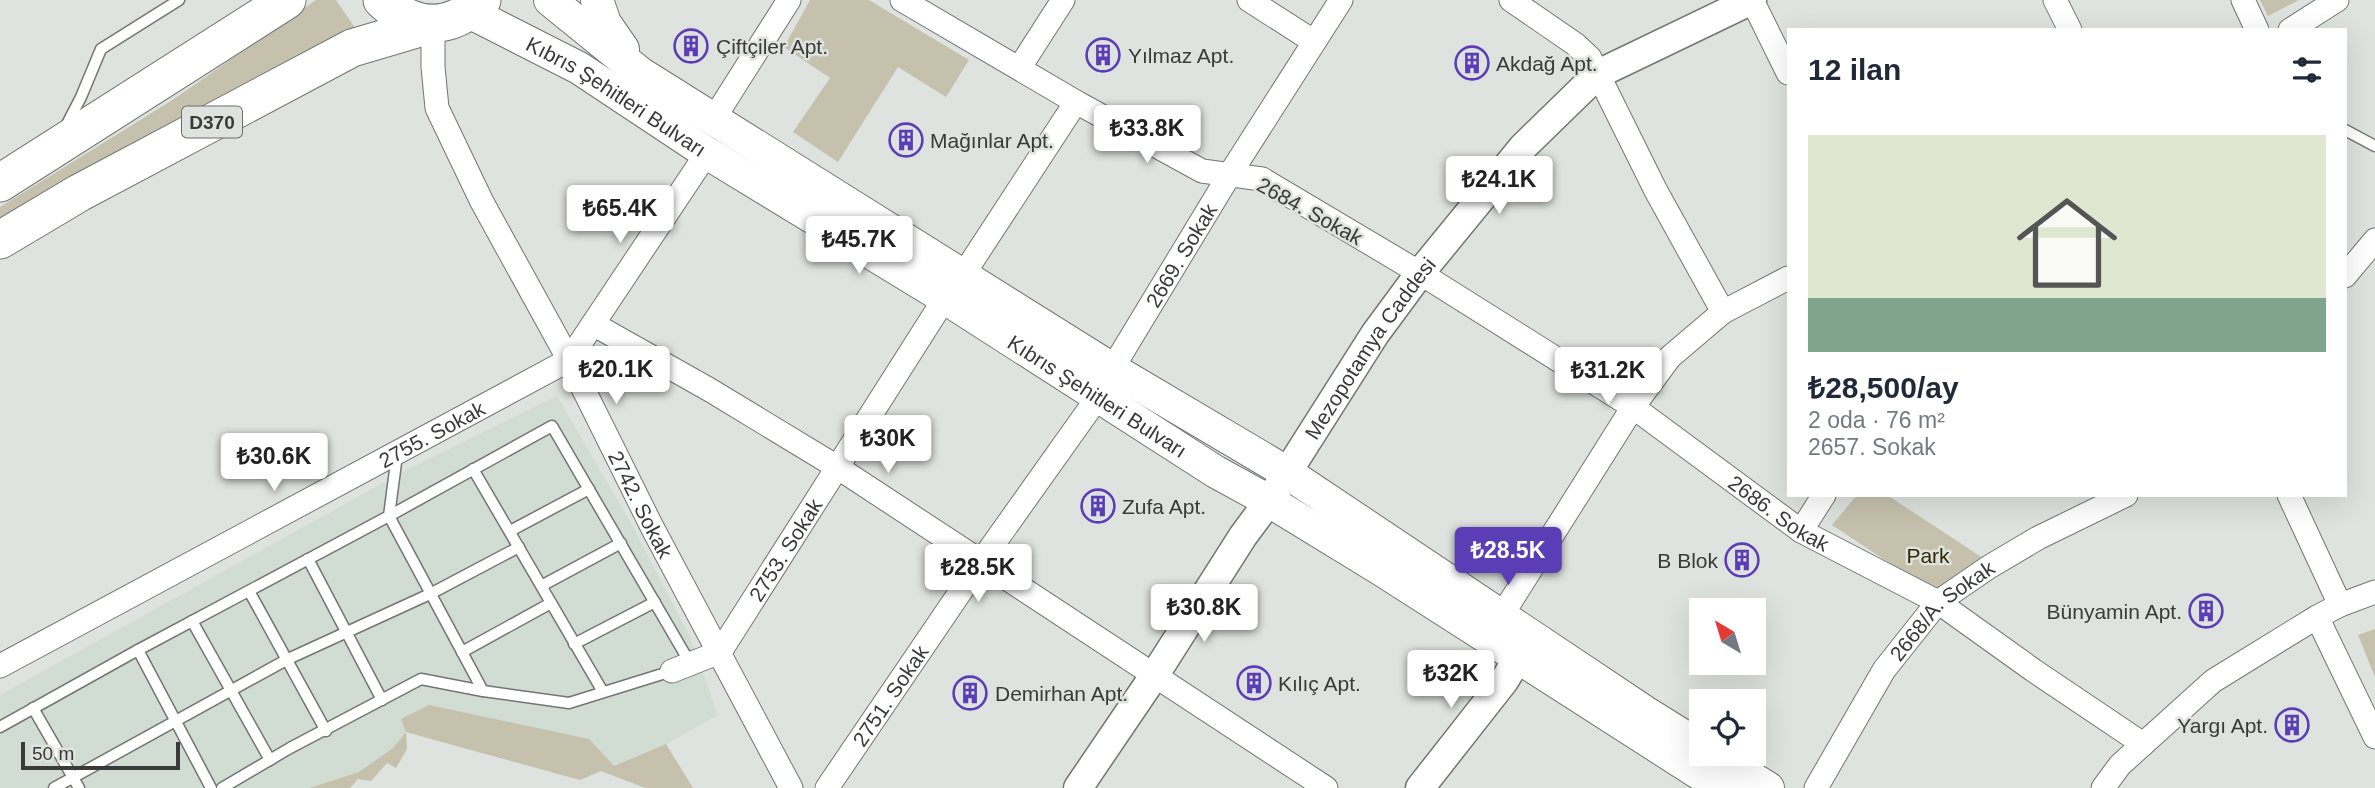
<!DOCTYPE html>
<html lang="tr">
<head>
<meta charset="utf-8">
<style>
	:root { --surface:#fff; --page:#f6f6f7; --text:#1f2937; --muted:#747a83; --line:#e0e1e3; --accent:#5b3eb6 }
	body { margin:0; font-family:Arial,sans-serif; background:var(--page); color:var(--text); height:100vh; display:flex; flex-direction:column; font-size:26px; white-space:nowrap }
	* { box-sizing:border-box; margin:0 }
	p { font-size:23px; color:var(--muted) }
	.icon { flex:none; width:38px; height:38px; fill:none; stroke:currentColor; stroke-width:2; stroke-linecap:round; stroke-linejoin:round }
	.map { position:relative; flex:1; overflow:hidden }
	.side { position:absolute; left:1787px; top:28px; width:560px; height:469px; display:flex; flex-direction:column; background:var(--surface); border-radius:0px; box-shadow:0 7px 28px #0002 }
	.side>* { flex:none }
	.needle { width:46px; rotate:322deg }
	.buttons { position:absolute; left:1689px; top:598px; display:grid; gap:14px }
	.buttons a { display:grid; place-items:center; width:77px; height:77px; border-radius:0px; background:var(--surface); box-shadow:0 7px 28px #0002; font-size:35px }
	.scale { position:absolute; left:21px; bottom:18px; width:159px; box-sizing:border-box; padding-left:7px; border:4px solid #393a39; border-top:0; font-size:19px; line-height:24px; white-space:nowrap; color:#393a39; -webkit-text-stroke:5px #dfe3df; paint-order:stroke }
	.price { position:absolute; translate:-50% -60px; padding:0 16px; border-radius:7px; background:#fff; color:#222; font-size:23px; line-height:46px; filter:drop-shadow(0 2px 4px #0008) }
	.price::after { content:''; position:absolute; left:50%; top:42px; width:21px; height:16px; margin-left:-10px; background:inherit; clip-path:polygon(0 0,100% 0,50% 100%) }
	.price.active { background:var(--accent); color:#fff }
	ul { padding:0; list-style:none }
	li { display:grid; align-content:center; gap:14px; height:371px; padding:0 21px }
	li+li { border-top:2px solid var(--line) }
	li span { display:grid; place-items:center; height:217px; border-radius:0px; color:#555 }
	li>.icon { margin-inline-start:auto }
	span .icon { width:126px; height:126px; fill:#fffc; stroke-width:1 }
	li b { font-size:30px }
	h2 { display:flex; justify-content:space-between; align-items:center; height:84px; padding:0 21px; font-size:30px }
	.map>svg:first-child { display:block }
</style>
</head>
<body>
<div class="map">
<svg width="2375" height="788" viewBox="0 0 2375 788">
	<rect width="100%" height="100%" fill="#dfe3df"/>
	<path fill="#d1dcd2" d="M 557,396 L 632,525 L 689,635 L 718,715 L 666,744 L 580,780 L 406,732 L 393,748 L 359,772 L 309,788 L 0,788 L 0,695 L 410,468 Z"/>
	<g fill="#c6c1ad">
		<path d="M 316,0 L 336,0 L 360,35 L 181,117 L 0,223 L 0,207 L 174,99 Z"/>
		<path d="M 810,0 L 869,0 L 969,60 L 946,97 L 898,67 L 838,162 L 793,132 L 830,78 L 784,47 Z"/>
		<path d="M 2260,0 L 2299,0 L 2268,16 Z"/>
		<path d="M 1857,495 L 1887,495 L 1983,558 L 1935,593 L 1832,525 Z"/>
		<path d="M 2375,629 L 2375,677 L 2358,635 Z"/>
		<path d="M 429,705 L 589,739 L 614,766 L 666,744 L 693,788 L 645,788 L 601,771 L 580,780 L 406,732 L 407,749 L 396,768 L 387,763 L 371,781 L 358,779 L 350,788 L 309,788 L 359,772 L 393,748 L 406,732 L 401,719 Z"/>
	</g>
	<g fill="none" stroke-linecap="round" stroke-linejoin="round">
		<defs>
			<g id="service">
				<path d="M 65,128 L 81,97 L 101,49 L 179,0"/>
				<path d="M 2345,130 L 2375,146"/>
				<path d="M 473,469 L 603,692"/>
				<path d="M 510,531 L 589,489"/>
				<path d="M 308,559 L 382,700"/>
				<path d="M 543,585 L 621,543"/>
				<path d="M 249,591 L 326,731"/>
				<path d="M 192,621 L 270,760"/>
				<path d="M 574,644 L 655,602"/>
				<path d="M 138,650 L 211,788"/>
				<path d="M 462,652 L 551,603"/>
				<path d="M 483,691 L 389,516 L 552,426 L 690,663"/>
				<path d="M 33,708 L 79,788"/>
				<path d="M 0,727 L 138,650 L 389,516 L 397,455"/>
				<path d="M 54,788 L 288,659 L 430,594 L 519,547"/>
				<path d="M 222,788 L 290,748 L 421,679 L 483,691 L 569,703 L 672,671"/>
			</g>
			<g id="minor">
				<path id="s1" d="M 902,0 L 1076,102 L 1202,171 L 1262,179 L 1420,273 L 1633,407 L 1801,531 L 1938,602 L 2033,670 L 2143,744"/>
				<path d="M 1249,0 L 1313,41"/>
				<path d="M 1511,0 L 1575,44 L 1590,58 L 1656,191 L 1723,312"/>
				<path d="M 1752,0 L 1788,73"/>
				<path d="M 2055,0 L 2070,30"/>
				<path d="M 2243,0 L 2257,30"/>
				<path id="s2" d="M 433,24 L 433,67 L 437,108 L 482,202 L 569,360 L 652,527 L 791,788"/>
				<path d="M 2290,30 L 2337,0"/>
				<path d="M 1020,67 L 1063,0"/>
				<path d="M 713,120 L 789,0"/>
				<path d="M 963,275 L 1076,102"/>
				<path d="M 2345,276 L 2375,240"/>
				<path d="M 593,324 L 710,390 L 837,467 L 1326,788"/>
				<path id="s3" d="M 1112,369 L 1230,174 L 1341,0"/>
				<path d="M 2289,495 L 2340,605"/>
				<path d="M 1801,531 L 1824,495"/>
				<path d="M 1502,615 L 1633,407 L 1670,357 L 1723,312 L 1788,278"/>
				<path d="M 2317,617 L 2375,737"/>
				<path id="s4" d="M 0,666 L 569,360 L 707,153"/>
				<path id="s5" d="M 672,671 L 720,652 L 945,298"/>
				<path id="s6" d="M 827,788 L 980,563 L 1098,397"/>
				<path id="s7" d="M 1816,788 L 1884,670 L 1938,602 L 1989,567 L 2038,538 L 2126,495"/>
				<path d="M 2103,788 L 2120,765 L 2213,681 L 2317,617 L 2340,605 L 2375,592"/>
			</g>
			<g id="tertiary">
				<path id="s8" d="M 1078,788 L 1154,676 L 1243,536 L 1269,501 L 1375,334 L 1420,273 L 1523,147 L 1598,74 L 1752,0"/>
				<path d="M 1420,788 L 1504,681 L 1518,658"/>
			</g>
			<g id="secondary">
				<path d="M 550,0 L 640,73 L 1112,369 L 1286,472 L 1645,712 L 1701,747"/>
				<path d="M 597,0 L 605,23 L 623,49"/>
				<path id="s9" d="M 469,12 L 579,68 L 707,153 L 945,298 L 1216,472 L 1269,501 L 1382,570 L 1722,788"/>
				<path d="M 1713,754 L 1768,788"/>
			</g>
			<g id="trunk">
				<path d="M 382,0 C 414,30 450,32 482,0"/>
				<path d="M 0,183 L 287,0"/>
				<path d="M 0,240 L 79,193 L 352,48 L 433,24"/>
			</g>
		</defs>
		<use href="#service" stroke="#727672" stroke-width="13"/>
		<use href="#minor" stroke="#727672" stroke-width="25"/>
		<use href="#tertiary" stroke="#727672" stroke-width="31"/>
		<use href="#secondary" stroke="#727672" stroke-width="34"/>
		<use href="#trunk" stroke="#727672" stroke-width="39"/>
		<use href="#service" stroke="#fff" stroke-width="10"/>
		<use href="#minor" stroke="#fff" stroke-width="23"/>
		<use href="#tertiary" stroke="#fff" stroke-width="28"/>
		<use href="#secondary" stroke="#fff" stroke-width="32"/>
		<use href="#trunk" stroke="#fff" stroke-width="37"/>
	</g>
	<defs>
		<symbol id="building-ring" viewBox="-11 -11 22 22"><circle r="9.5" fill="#dfe3df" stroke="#5b3eb6" stroke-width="1.5"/><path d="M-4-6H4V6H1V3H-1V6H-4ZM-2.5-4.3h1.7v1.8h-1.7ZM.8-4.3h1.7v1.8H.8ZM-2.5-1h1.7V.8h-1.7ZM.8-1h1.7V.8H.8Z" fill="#5b3eb6"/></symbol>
	</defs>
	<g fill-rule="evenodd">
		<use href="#building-ring" x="672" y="27" width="38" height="38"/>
		<use href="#building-ring" x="1084" y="36" width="38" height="38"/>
		<use href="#building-ring" x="1453" y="44" width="38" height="38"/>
		<use href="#building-ring" x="887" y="121" width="38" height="38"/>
		<use href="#building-ring" x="1079" y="487" width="38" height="38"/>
		<use href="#building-ring" x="1723" y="541" width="38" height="38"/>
		<use href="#building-ring" x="2187" y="592" width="38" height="38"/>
		<use href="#building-ring" x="1235" y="664" width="38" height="38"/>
		<use href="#building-ring" x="951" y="674" width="38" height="38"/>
		<use href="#building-ring" x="2273" y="706" width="38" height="38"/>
	</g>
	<g text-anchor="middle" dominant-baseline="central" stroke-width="5" stroke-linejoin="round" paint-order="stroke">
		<rect fill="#dfe3df" stroke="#6b6d6b" stroke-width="2" x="182" y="106.5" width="60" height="31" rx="5"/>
		<g font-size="19" font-weight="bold" fill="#393a39">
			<text x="212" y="122">D370</text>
		</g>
		<g font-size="21" fill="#393a39" stroke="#dfe3df" text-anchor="start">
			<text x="716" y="46">Çiftçiler Apt.</text>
			<text x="1128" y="55">Yılmaz Apt.</text>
			<text x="1496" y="63">Akdağ Apt.</text>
			<text x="930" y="140">Mağınlar Apt.</text>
			<text x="1122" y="506">Zufa Apt.</text>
			<text x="1718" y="560" text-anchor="end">B Blok</text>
			<text x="2182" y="611" text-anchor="end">Bünyamin Apt.</text>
			<text x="1278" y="683">Kılıç Apt.</text>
			<text x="995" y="693">Demirhan Apt.</text>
			<text x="2268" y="725" text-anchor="end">Yargı Apt.</text>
		</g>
		<g font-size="21" fill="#393a39" stroke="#dfe3df">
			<text stroke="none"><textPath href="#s9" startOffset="170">Kıbrıs Şehitleri Bulvarı</textPath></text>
			<text transform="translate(1310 211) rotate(29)">2684. Sokak</text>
			<text stroke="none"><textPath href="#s3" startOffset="133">2669. Sokak</textPath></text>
			<text stroke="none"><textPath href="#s8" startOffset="528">Mezopotamya Caddesi</textPath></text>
			<text stroke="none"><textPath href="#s9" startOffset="737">Kıbrıs Şehitleri Bulvarı</textPath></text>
			<text stroke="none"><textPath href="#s4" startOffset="490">2755. Sokak</textPath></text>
			<text stroke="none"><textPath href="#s2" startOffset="530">2742. Sokak</textPath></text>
			<text stroke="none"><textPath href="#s1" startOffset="1022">2686. Sokak</textPath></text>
			<text stroke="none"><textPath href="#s5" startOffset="173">2753. Sokak</textPath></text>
			<text stroke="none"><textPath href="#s7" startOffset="220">2668/A. Sokak</textPath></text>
			<text stroke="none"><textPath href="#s6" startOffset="112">2751. Sokak</textPath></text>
		</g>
		<g font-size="21" fill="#332800" stroke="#dfe3df">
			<text x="1928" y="555">Park</text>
		</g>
	</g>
</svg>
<div class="buttons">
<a><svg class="needle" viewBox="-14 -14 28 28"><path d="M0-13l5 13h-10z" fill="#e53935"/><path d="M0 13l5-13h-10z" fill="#747a83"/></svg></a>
<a><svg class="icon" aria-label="locate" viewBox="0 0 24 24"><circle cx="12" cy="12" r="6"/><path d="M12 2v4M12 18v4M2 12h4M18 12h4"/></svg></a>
</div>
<div class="scale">50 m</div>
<b class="price" style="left:1147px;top:165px">₺33.8K</b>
<b class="price" style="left:1499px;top:216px">₺24.1K</b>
<b class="price" style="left:620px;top:245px">₺65.4K</b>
<b class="price" style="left:859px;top:276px">₺45.7K</b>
<b class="price" style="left:616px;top:406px">₺20.1K</b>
<b class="price" style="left:1608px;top:407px">₺31.2K</b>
<b class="price" style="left:888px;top:475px">₺30K</b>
<b class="price" style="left:274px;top:493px">₺30.6K</b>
<b class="price active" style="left:1508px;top:587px">₺28.5K</b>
<b class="price" style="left:978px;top:604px">₺28.5K</b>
<b class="price" style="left:1204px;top:644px">₺30.8K</b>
<b class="price" style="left:1451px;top:710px">₺32K</b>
<section class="side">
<h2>12 ilan<svg class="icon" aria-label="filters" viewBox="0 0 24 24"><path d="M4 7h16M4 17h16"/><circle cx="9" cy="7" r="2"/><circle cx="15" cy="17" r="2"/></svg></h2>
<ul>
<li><span style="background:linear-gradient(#dfe7d0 75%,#7fa58c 0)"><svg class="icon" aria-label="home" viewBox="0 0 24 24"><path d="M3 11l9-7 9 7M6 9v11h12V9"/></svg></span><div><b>₺28,500/ay</b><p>2 oda · 76 m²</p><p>2657. Sokak</p></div></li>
</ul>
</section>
</div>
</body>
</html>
